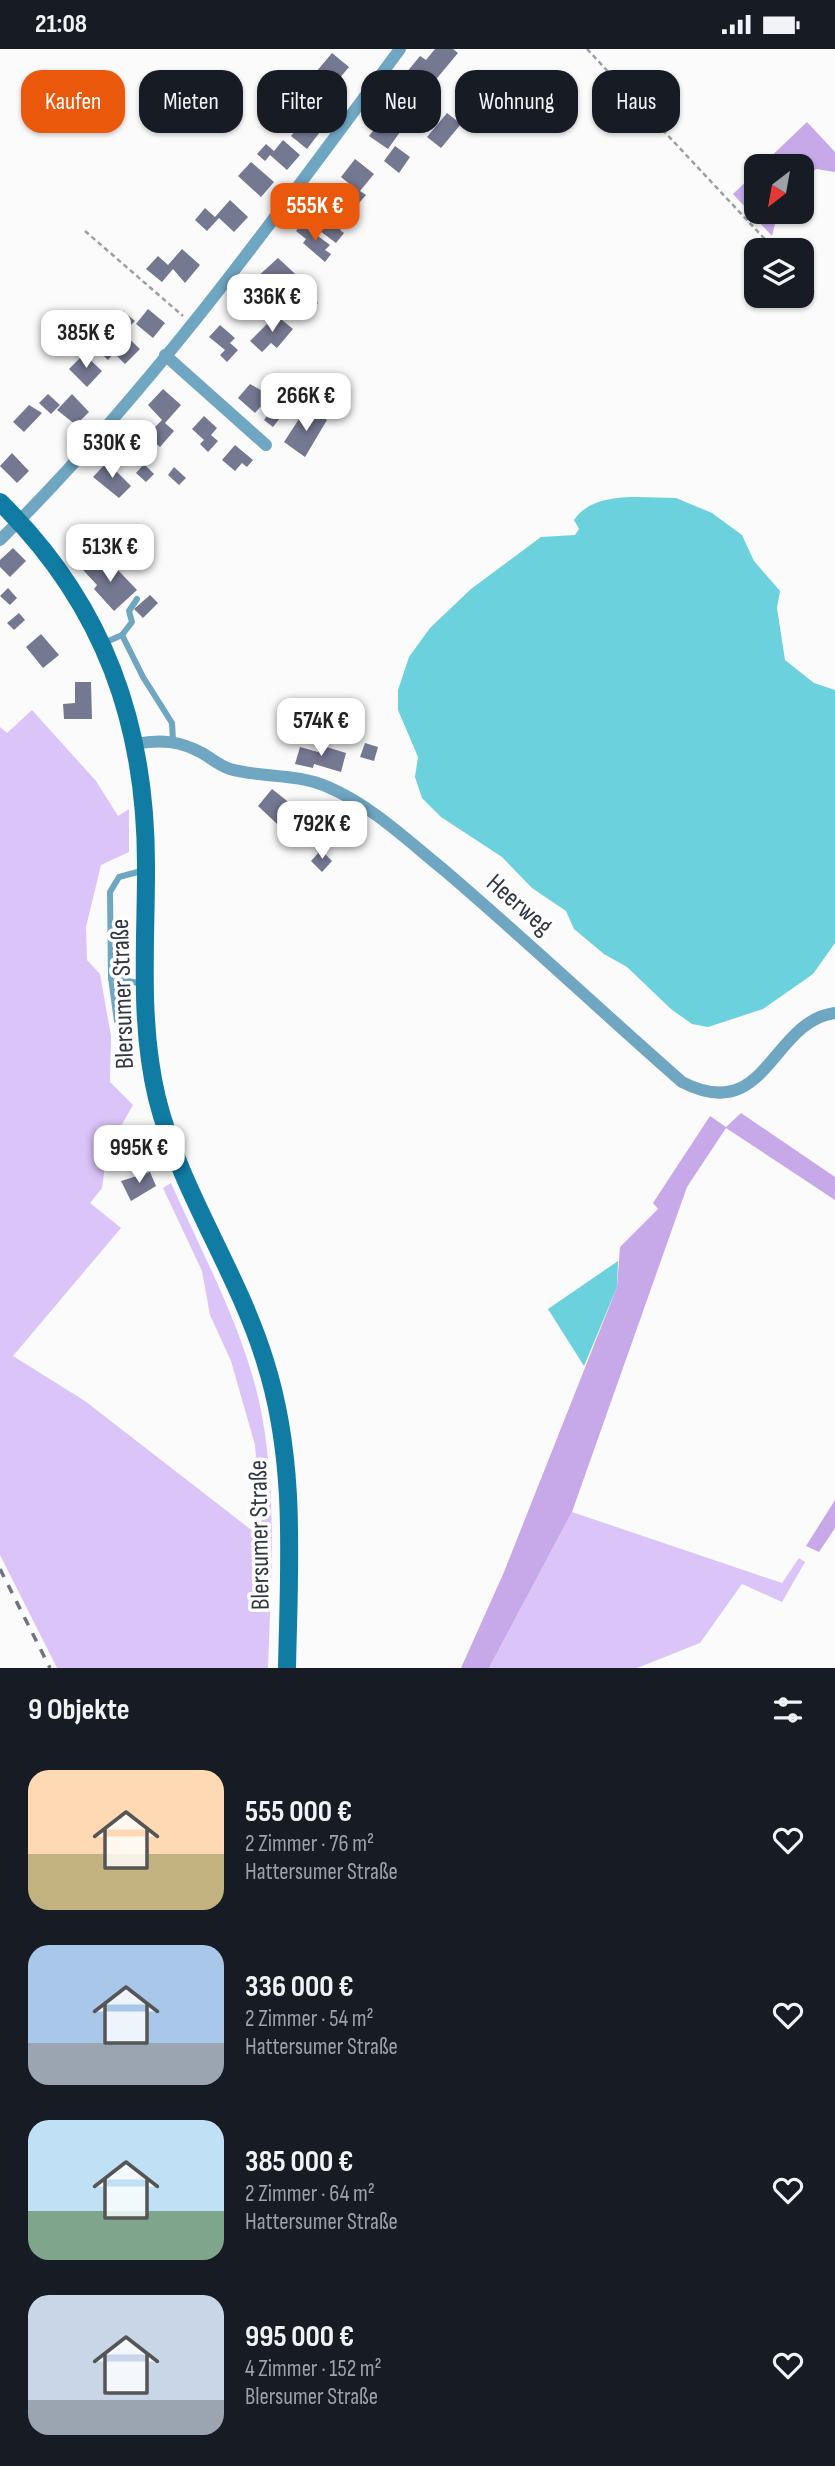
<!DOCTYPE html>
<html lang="de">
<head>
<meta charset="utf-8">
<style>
	:root { --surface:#171b24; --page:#20242c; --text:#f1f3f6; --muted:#9ea1a6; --accent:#ea580c }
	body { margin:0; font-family:"Sofia Sans Condensed",sans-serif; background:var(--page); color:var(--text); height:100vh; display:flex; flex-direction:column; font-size:26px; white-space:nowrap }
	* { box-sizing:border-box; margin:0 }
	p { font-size:23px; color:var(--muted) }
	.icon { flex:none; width:38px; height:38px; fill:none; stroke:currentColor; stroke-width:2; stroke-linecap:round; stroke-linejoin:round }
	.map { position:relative; height:1619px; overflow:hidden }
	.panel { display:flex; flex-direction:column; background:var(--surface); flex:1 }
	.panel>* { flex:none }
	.hud { position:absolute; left:21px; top:21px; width:794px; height:63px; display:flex; gap:14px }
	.needle { width:46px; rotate:211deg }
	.buttons { position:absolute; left:744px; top:105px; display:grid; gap:14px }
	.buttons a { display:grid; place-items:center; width:70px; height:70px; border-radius:14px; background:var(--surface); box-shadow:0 2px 5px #0004; font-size:35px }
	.price { position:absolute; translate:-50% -60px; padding:0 16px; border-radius:14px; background:#fff; color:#222; font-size:23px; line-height:46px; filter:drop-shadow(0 2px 4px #0008) }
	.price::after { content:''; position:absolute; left:50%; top:42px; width:21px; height:16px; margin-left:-10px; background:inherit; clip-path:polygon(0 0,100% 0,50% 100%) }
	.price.active { background:var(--accent); color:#fff }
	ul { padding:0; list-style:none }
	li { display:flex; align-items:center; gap:21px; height:175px; padding:0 28px }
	li span { display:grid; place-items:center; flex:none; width:196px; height:140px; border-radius:21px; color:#555 }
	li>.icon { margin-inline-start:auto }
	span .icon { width:84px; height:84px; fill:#fffc; stroke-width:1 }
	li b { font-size:30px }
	h2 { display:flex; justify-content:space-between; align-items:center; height:84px; padding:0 28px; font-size:30px }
	.chip { padding:0 24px; border-radius:21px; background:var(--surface); box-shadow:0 2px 5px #0004; font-size:24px; line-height:63px }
	.chip.active { background:var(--accent); color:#fff }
	.status { display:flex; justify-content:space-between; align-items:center; height:49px; padding:0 35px; background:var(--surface); direction:ltr }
	.status svg { height:19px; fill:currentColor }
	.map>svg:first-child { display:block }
</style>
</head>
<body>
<div class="status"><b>21:08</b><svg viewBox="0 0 49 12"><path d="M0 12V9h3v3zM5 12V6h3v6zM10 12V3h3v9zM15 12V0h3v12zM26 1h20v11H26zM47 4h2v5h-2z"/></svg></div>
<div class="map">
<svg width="835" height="1619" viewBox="0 0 835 1619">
	<rect width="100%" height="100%" fill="#fbfbfb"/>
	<g fill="#dbc4f8">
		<path d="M 32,661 L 96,732 L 118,767 L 129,760 L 129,803 L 101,816 L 86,878 L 87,911 L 100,925 L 111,987 L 110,1033 L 133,1056 L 107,1102 L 102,1139 L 90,1154 L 121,1179 L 13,1307 L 85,1352 L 263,1490 L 255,1396 L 231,1312 L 210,1266 L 202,1222 L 163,1139 L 171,1134 C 202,1204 242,1277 259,1352 C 278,1440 271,1530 268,1619 L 57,1619 L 0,1506 L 0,678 L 7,684 Z"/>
		<path d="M 572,1463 L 782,1534 L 799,1509 L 805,1513 L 782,1553 L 742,1535 L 700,1594 L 637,1619 L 489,1619 Z"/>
	</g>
	<g fill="#c7a9ea">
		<path d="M 807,73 L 835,103 L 835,123 L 816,120 L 802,132 L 802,117 L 761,117 Z"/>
		<path d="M 756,123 L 756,163 L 778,163 L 772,187 L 733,145 Z"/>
		<path d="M 741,1064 L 835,1128 L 835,1151 L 726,1079 L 687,1138 L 572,1463 L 489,1619 L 461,1619 L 504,1523 L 617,1238 L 620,1198 L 658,1160 L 653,1154 L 710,1067 L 726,1078 Z"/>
		<path d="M 835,1451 L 835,1479 L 819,1503 L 806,1497 Z"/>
	</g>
	<g fill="#6bd1dd">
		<path d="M 676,449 L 712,464 L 742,486 L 754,512 L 780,542 L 777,559 L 785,611 L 814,634 L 835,641 L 835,894 L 813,925 L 763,960 L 708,978 L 692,975 L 671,960 L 627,918 L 604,905 L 574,880 L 566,862 L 532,839 L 502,808 L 441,768 L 422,749 L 415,728 L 418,708 L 398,661 L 398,641 L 409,608 L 430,579 L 471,540 L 541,488 L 575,486 L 579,480 L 574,471 C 594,441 643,449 676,449 Z"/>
		<path d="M 618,1212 L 617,1238 L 584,1317 L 548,1260 Z"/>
	</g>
	<g fill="#757891">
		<path d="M 435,0 L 453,0 L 458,4 L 418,52 L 397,35 L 420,7 L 426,11 Z"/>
		<path d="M 332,4 L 349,18 L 333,37 L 345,47 L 338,55 L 318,39 L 325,31 L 316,23 Z"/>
		<path d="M 296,61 L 323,79 L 307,100 L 291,87 L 296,81 L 286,74 Z"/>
		<path d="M 447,64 L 461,75 L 441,99 L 427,88 Z"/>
		<path d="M 382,70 L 400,83 L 388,100 L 369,87 Z"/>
		<path d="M 283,91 L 300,106 L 287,121 L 270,106 L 265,112 L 257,105 L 266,95 L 274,102 Z"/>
		<path d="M 395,97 L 410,108 L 399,124 L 384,112 Z"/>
		<path d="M 355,110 L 374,125 L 360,142 L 366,146 L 359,154 L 346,143 L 352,137 L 341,128 Z"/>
		<path d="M 251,113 L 274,133 L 261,148 L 238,127 Z"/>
		<path d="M 326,150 L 336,158 L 332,162 L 346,173 L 340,181 L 344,184 L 336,194 L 316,179 L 326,166 L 318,160 Z"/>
		<path d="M 230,151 L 248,168 L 234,183 L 219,169 L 207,182 L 195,171 L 205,159 L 215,168 Z"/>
		<path d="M 302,175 L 330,196 L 325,201 L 331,205 L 325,213 L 303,194 L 306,190 L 296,182 Z"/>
		<path d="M 182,200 L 200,216 L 185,234 L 173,220 L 162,233 L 146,220 L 158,207 L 168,216 Z"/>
		<path d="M 278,209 L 305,234 L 302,236 L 318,254 L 301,269 L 286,253 L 284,255 L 277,252 L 256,229 Z"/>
		<path d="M 148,260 L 165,274 L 153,289 L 136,275 Z"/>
		<path d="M 123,262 L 135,272 L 129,278 L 117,268 Z"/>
		<path d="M 276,266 L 293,280 L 277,299 L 271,294 L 262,303 L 250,292 Z"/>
		<path d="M 220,276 L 235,289 L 230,294 L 238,301 L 227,313 L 220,306 L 225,301 L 209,288 Z"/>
		<path d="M 120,281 L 140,300 L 125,315 L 114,304 L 108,311 L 94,298 L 104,288 L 109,293 Z"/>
		<path d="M 84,305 L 102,322 L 87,338 L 69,320 Z"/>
		<path d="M 250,335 L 268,345 L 265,348 L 267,350 L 255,364 L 238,349 Z"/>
		<path d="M 163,340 L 181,356 L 165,374 L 174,382 L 160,398 L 147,386 L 162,371 L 148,356 Z"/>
		<path d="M 48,345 L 60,356 L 51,365 L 39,354 Z"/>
		<path d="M 72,345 L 89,363 L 76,376 L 57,361 Z"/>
		<path d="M 29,356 L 42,364 L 24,383 L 13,373 Z"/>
		<path d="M 313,361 L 327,371 L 305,408 L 284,393 L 299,370 L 304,373 Z"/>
		<path d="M 271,362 L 280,369 L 273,378 L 264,371 Z"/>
		<path d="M 204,367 L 217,379 L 211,386 L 218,392 L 208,403 L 200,395 L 204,391 L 192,380 Z"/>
		<path d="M 135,387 L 151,401 L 136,417 L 120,403 Z"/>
		<path d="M 235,396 L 253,411 L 247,418 L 242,414 L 235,422 L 222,411 Z"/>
		<path d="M 12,404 L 29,422 L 17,434 L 0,417 Z"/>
		<path d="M 107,413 L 131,437 L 119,449 L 93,428 Z"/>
		<path d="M 144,415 L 154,425 L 146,433 L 136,424 Z"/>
		<path d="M 174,418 L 186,429 L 179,436 L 168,426 Z"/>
		<path d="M 13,499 L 26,512 L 10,528 L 0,518 L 0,511 Z"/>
		<path d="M 97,508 L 112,523 L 116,519 L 137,541 L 114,562 L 94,540 L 97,536 L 83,521 Z"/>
		<path d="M 8,539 L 17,549 L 10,556 L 0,547 Z"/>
		<path d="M 150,546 L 158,554 L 143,569 L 134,560 Z"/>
		<path d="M 19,564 L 25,571 L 14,581 L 7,574 Z"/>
		<path d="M 41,585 L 59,606 L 43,619 L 26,598 Z"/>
		<path d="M 75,633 L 91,633 L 92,670 L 64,670 L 63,655 L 75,654 Z"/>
		<path d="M 365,694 L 378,698 L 374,712 L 360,708 Z"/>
		<path d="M 320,696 L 346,704 L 341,723 L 314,715 L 313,719 L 295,715 L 300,698 L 318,703 Z"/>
		<path d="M 272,740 L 310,770 L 293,790 L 258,757 Z"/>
		<path d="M 351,768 L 358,774 L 340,794 L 335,791 L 336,786 Z"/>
		<path d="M 321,801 L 332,812 L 322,823 L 311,812 Z"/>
		<path d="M 150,1123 L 156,1137 L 131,1152 L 121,1132 Z"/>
	</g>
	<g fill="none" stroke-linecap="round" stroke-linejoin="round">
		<g stroke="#9c9fa4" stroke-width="2.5" stroke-dasharray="5 3.5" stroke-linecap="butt">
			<path d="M 587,0 L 775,201"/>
			<path d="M 85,182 L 183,267"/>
			<path d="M 802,230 L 814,243"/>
		</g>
		<g stroke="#6fa6c2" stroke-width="6">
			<path d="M 122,586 L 143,628 L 172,674 L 173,692"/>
			<path d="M 104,594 L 122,586 L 132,573 L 129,562 L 137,550"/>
			<path d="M 111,929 L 117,972"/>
			<path d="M 144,935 L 111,929 L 110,843 L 119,828 L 145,821"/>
		</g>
		<g stroke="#6fa6c2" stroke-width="12">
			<path d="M 165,306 L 266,396"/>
			<path d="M 0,491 C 150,343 275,169 400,0"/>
			<path d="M 136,695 C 160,690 180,692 202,704 C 211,709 220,717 230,720 C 262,729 297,724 328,738 C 372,757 407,791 444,821 C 525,890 602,963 682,1033 C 767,1077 771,972 835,964"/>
		</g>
		<path stroke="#107ca4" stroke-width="18" d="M 0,453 C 104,555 147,676 146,821 C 146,897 139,974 157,1049 C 180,1142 237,1221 265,1312 C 297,1412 289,1516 287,1619"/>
		<path stroke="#6f747b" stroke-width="3.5" stroke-dasharray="9 9" stroke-linecap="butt" d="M 0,1520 L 50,1619"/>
	</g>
	<g text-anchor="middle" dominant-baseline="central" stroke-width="7" stroke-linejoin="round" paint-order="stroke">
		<g font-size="26" fill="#313842" stroke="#fff">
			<text transform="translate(519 856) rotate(41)">Heerweg</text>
			<text transform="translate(123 945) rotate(-92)">Blersumer Straße</text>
			<text transform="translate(260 1486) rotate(-91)">Blersumer Straße</text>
		</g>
	</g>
</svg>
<div class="buttons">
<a><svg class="needle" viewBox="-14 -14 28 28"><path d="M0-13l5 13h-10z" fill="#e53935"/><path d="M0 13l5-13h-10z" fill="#9ea1a6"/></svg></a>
<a><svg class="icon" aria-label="layers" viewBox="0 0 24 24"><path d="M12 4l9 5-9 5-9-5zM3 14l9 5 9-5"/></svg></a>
</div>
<b class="price active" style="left:315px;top:194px">555K €</b>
<b class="price" style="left:272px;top:285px">336K €</b>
<b class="price" style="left:86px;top:321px">385K €</b>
<b class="price" style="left:306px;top:384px">266K €</b>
<b class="price" style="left:112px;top:431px">530K €</b>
<b class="price" style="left:110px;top:535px">513K €</b>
<b class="price" style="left:321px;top:709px">574K €</b>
<b class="price" style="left:322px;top:812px">792K €</b>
<b class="price" style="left:139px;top:1136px">995K €</b>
<div class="hud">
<a class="chip active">Kaufen</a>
<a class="chip">Mieten</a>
<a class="chip">Filter</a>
<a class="chip">Neu</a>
<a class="chip">Wohnung</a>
<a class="chip">Haus</a>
</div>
</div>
<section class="panel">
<h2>9 Objekte<svg class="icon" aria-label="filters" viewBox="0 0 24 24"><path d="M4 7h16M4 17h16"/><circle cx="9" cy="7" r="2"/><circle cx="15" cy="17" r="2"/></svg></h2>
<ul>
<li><span style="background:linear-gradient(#ffd9b3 60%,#c2b280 0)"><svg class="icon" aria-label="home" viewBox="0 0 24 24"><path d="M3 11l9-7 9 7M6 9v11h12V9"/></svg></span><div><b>555 000 €</b><p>2 Zimmer · 76 m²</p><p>Hattersumer Straße</p></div><svg class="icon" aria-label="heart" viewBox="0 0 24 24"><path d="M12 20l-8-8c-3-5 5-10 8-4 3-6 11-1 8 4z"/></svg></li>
<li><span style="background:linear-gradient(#a9c7e8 70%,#9aa5b1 0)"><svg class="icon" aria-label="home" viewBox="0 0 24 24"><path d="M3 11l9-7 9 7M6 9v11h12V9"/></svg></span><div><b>336 000 €</b><p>2 Zimmer · 54 m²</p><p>Hattersumer Straße</p></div><svg class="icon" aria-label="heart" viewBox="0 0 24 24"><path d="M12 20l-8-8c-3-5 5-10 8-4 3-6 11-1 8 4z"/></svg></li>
<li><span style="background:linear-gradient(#bfe0f5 65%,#7fa58c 0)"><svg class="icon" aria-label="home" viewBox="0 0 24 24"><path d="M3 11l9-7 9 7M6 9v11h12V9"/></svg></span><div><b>385 000 €</b><p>2 Zimmer · 64 m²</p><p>Hattersumer Straße</p></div><svg class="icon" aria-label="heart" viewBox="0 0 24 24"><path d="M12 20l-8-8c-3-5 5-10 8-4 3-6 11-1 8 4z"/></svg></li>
<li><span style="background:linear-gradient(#c9d6e8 75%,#9aa5b1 0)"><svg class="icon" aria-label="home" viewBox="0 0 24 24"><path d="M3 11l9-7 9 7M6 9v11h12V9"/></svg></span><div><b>995 000 €</b><p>4 Zimmer · 152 m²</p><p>Blersumer Straße</p></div><svg class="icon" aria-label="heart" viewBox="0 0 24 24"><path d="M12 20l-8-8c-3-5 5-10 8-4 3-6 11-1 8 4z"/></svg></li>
</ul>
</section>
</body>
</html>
